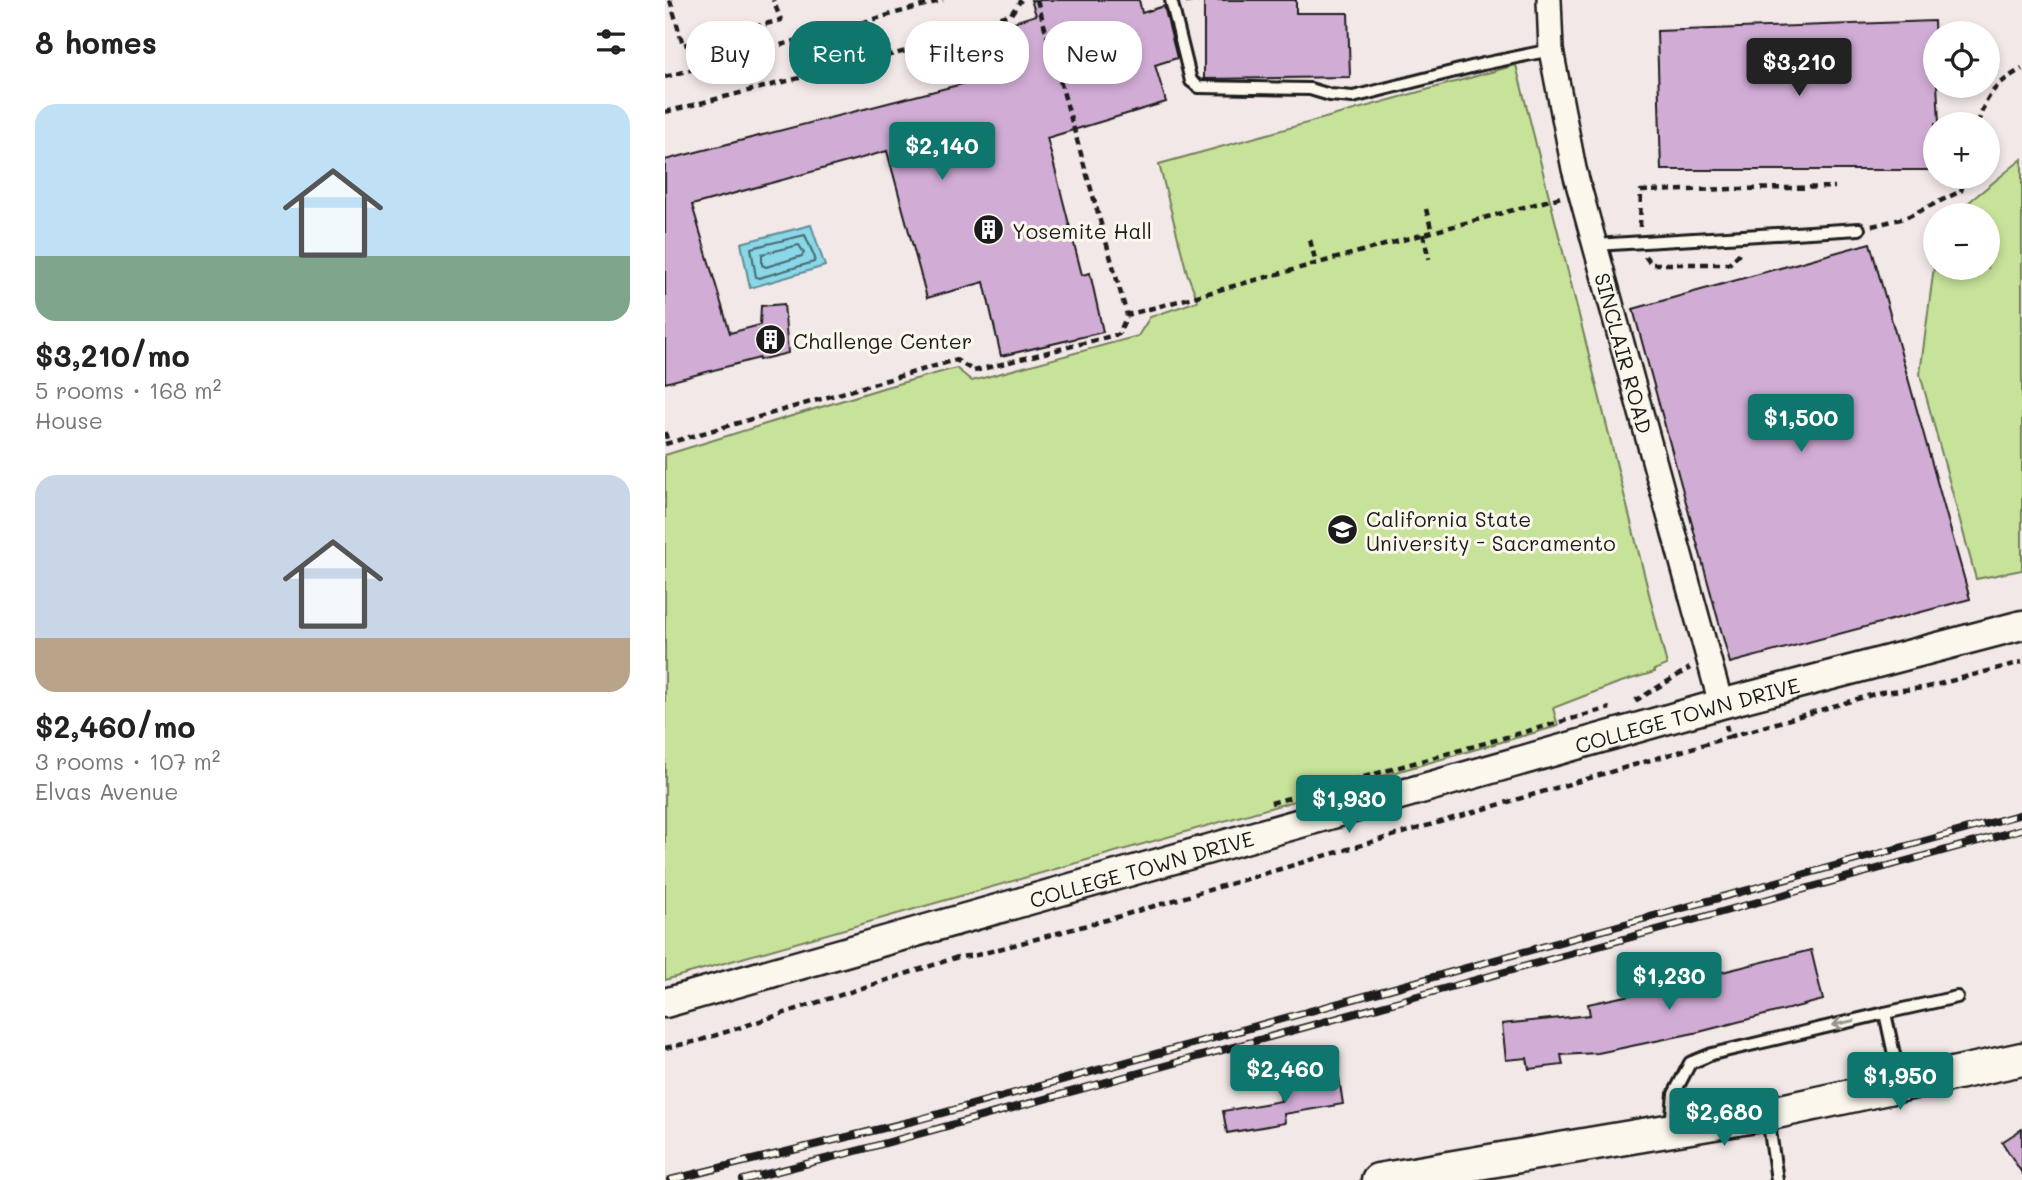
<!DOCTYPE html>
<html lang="en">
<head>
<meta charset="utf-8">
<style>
	:root { --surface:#fff; --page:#f2f2f2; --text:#222; --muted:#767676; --accent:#0f766e }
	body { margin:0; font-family:Mali,sans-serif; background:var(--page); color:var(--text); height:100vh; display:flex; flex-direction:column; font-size:26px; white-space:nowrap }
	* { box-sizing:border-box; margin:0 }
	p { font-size:23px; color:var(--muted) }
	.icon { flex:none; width:38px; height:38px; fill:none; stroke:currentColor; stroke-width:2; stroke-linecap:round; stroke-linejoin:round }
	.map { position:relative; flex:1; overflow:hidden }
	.panel { display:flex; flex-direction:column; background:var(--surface); width:665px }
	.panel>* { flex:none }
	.guide { position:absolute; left:21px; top:21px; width:665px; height:63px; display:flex; gap:14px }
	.tools { position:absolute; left:1258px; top:21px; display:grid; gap:14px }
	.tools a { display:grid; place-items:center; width:77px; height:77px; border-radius:50%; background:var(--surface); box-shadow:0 4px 10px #0003; font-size:35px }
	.price { position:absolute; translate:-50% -60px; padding:0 16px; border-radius:7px; background:var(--accent); color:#fff; font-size:23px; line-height:46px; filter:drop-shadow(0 2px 4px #0008) }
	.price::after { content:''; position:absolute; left:50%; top:42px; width:21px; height:16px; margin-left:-10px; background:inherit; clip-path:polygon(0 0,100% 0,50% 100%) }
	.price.on { background:#222; color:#fff }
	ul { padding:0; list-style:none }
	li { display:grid; align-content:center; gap:14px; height:371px; padding:0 35px }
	li span { display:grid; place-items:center; height:217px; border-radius:21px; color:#555 }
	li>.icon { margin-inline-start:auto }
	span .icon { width:126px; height:126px; fill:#fffc; stroke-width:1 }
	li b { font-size:30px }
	h2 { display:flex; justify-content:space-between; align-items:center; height:84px; padding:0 35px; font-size:30px }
	.chip { padding:0 24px; border-radius:28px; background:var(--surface); box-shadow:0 4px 10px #0003; font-size:24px; line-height:63px }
	.chip.on { background:var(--accent); color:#fff }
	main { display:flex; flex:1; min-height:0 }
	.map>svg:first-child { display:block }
</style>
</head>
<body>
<main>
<section class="panel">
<h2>8 homes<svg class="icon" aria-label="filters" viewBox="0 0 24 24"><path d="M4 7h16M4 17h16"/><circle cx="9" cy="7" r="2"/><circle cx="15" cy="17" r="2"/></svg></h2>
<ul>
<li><span style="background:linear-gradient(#bfe0f5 70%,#7fa58c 0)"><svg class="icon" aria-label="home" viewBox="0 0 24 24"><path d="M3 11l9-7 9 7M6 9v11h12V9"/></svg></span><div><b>$3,210/mo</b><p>5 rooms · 168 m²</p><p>House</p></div></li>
<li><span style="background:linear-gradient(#c9d6e8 75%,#b9a48a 0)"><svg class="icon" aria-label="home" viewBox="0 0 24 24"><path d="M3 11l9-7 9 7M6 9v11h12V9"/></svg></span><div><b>$2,460/mo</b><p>3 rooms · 107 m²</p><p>Elvas Avenue</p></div></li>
</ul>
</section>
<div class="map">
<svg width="1357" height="1180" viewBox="0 0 1357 1180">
	<rect width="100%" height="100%" fill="#f3e8e8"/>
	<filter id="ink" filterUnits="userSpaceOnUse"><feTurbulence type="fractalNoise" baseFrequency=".0143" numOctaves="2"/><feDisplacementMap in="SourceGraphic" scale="14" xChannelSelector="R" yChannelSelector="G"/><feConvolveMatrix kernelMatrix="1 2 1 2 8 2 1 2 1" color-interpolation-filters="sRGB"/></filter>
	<g filter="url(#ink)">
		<g fill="#c7e299" stroke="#727f5a" stroke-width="2">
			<path d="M 851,65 L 1002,665 L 989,670 L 990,672 L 953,683 L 888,708 L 893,726 L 0,980 L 0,455 L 221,387 L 291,368 L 307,381 L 473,336 L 485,317 L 533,301 L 522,273 L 494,164 Z"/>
			<path d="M 1357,159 L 1357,570 L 1311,579 L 1255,374 L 1270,259 L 1270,268 L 1323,268 L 1323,215 L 1288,215 Z"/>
		</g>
		<path fill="#89d7e7" stroke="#5d8c96" stroke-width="2" d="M 146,225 L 160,266 L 85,288 L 76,243 Z"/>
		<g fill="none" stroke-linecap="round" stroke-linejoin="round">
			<g stroke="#48676d" stroke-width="2">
				<path d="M 140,235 L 150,258 L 149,262 L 94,278 L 91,277 L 86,248 Z"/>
				<path d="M 134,245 L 139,253 L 137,256 L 101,267 L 97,265 L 97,254 Z"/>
			</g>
		</g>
		<g fill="#d1add6" stroke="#1c1c1c" stroke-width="2">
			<path d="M 366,0 L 474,0 L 477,13 L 499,6 L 512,58 L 490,65 L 501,102 L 382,138 L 417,275 L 425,273 L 438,332 L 336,356 L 319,282 L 262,298 L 222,151 L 27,205 L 65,333 L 95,325 L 96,306 L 119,304 L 123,353 L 94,360 L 94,358 L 0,383 L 0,160 L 344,72 L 330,28 L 371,15 Z"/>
			<path d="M 539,0 L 631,0 L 631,13 L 683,13 L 685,77 L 539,79 Z"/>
			<path d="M 1269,21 L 1274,124 L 1270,124 L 1270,170 L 996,170 L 992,31 Z"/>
			<path d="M 1205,243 L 1305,599 L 1065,663 L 968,309 Z"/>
			<path d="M 1146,950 L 1158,1000 L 1034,1032 L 933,1053 L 896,1055 L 898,1065 L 864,1069 L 862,1058 L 841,1060 L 837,1024 L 925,1015 L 923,1004 L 1022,983 L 1021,981 Z"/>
			<path d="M 674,1078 L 678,1104 L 619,1114 L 620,1123 L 562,1133 L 558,1111 L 616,1101 L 614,1088 Z"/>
			<path d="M 1357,1129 L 1357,1173 L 1337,1142 Z"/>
		</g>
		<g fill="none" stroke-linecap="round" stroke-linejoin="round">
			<defs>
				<g id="service">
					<path d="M 506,0 L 526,81 L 534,87 L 645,89 L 665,95 L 688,97 L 818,64 L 886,50"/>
					<path d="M 930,245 L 1194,229"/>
					<path d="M 1220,1013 L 1292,997"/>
					<path d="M 1103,1117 L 1112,1180"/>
					<path d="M 1006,1127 L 1009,1094 L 1025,1063 L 1047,1054 L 1220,1013 L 1235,1082"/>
				</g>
				<g id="minor">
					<path id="s1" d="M 884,0 L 886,50 L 909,169 L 1056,704"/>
				</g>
				<g id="tertiary">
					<path id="s2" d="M 0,1003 L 1056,704 L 1357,625"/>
				</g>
				<path id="secondary" d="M 713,1180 L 1102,1114 L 1357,1059"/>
			</defs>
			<use href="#service" stroke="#1c1c1c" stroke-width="16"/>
			<use href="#minor" stroke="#1c1c1c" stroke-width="28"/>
			<use href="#tertiary" stroke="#1c1c1c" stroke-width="33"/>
			<use href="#secondary" stroke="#1c1c1c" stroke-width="37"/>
			<g stroke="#1c1c1c" stroke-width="4.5" stroke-dasharray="7 5" stroke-linecap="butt">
				<path d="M 5,0 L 18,45 L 116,20 L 108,0"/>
				<path d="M 372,0 L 462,315"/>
				<path d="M 521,1 L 534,1"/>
				<path d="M 254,41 L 346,14 L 356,0"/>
				<path d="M 0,77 L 278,0"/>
				<path d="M 0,112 L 257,47 L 290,49 L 332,35"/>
				<path d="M 1313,124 C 1320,96 1331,83 1357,69"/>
				<path d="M 761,209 L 767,232"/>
				<path d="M 1207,226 L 1240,218 L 1296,191 L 1300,177"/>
				<path d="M 975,227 L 976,191 L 1170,187"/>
				<path d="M 758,234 L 764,259"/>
				<path d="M 645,240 L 651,263"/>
				<path d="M 980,256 L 986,264 L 1064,264 L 1075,253"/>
				<path d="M 0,432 L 3,443"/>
				<path d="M 0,444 L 291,360 L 309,371 L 454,334 L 462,315 L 896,197"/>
				<path d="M 970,701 L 1025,668"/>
				<path d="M 1061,725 L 1064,737 L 1216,692 L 1259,688 L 1357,662"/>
				<path d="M 606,803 L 945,708"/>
				<path d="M 0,1048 L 33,1041 L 293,957 L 312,955 L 452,917 L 1064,737"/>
			</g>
			<use href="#service" stroke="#fbf7ec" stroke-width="10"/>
			<use href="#minor" stroke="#fbf7ec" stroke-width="23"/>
			<use href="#tertiary" stroke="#fbf7ec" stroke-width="28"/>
			<use href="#secondary" stroke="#fbf7ec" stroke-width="32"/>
			<defs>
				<g id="rail">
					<path d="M 5,1180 L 252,1120 L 1357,814"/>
					<path d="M 78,1180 L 199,1149 L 1357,829"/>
				</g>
			</defs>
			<use href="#rail" stroke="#1c1c1c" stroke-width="8"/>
			<use href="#rail" stroke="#fbf7ec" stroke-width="5" stroke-dasharray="16" stroke-linecap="butt"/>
		</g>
		<defs><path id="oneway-shaft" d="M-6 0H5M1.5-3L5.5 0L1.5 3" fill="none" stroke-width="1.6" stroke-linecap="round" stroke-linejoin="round" transform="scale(1.75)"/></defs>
		<use stroke="#97948e" href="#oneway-shaft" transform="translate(1178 1023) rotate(167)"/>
	</g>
	<defs>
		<symbol id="building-disc" viewBox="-11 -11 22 22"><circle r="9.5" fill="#1c1c1c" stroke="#fbf7ec"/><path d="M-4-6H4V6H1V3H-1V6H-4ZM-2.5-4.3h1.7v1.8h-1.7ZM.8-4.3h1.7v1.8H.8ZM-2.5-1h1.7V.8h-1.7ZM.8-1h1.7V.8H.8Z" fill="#fff"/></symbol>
		<symbol id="university-disc" viewBox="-11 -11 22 22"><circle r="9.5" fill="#1c1c1c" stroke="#fbf7ec"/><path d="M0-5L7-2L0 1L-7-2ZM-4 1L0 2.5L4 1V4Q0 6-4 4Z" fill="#fff"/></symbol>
	</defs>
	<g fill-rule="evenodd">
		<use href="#building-disc" x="306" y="212" width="35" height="35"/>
		<use href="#building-disc" x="88" y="322" width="35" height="35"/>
		<use href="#university-disc" x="660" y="512" width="35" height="35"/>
	</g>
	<g text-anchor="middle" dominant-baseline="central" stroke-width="6" stroke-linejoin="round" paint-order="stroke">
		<g font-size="21" fill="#1c1c1c" stroke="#fbf7ec" text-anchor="start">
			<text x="347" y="230">Yosemite Hall</text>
			<text x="128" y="340">Challenge Center</text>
			<text x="701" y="518">California State<tspan x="701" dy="24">University - Sacramento</tspan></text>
		</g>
		<g font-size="21" fill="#1c1c1c" stroke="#fbf7ec">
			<text stroke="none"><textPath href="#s1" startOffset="362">SINCLAIR ROAD</textPath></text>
			<text stroke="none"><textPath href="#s2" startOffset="1062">COLLEGE TOWN DRIVE</textPath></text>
			<text stroke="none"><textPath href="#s2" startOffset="495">COLLEGE TOWN DRIVE</textPath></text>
		</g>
	</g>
</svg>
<div class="tools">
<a><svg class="icon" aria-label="locate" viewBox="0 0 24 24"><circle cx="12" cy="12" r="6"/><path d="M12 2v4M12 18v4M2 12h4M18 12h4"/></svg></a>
<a>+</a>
<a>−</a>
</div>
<b class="price on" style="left:1134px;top:98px">$3,210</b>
<b class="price" style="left:277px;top:182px">$2,140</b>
<b class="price" style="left:1136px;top:454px">$1,500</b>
<b class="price" style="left:684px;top:835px">$1,930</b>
<b class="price" style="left:1004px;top:1012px">$1,230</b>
<b class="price" style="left:620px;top:1105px">$2,460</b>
<b class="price" style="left:1235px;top:1112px">$1,950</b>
<b class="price" style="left:1059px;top:1148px">$2,680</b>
<div class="guide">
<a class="chip">Buy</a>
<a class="chip on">Rent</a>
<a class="chip">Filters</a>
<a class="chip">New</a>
</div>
</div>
</main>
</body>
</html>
